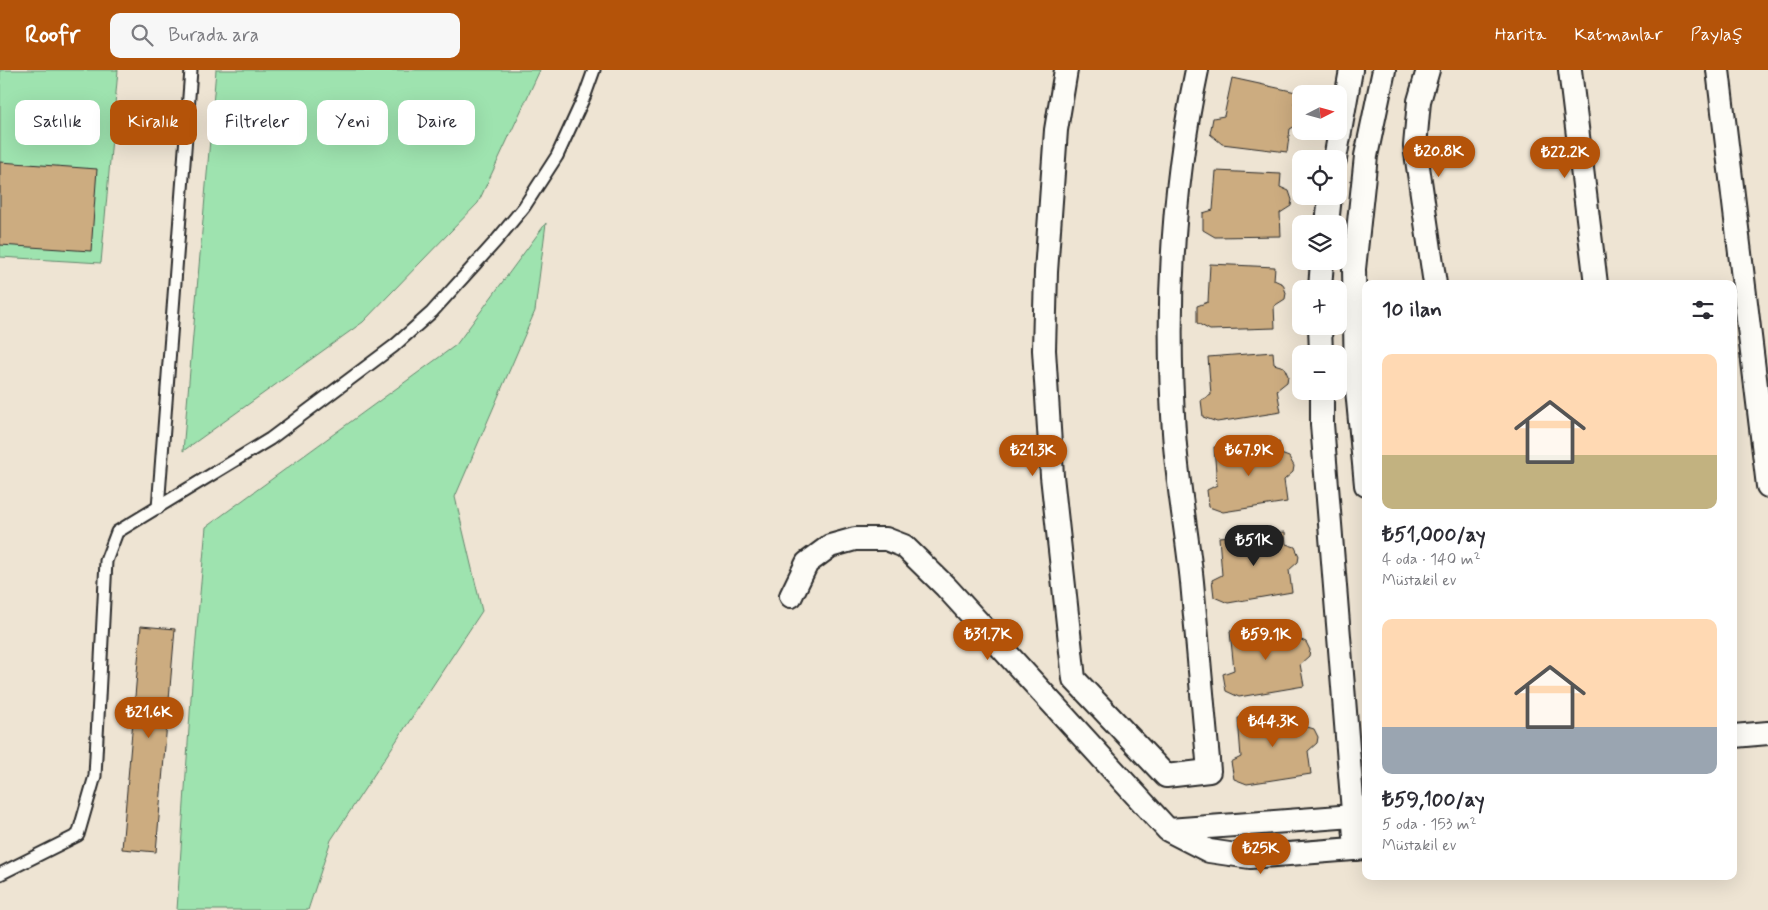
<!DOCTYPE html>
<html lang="tr">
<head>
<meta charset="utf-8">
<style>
	:root { --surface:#fff; --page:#f7f7f7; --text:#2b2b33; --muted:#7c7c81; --accent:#b45309 }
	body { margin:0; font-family:Mynerve,sans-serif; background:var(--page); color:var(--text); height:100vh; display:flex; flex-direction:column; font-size:19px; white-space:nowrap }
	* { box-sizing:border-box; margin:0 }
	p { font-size:16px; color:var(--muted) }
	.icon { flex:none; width:28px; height:28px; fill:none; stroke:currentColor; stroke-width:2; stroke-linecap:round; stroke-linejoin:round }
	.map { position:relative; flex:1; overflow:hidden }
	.details { position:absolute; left:1362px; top:210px; width:375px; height:600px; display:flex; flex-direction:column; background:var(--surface); border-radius:10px; box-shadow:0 5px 20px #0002 }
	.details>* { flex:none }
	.top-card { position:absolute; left:15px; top:30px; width:475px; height:45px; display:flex; gap:10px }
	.needle { width:32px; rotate:84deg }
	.tools { position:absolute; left:1292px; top:15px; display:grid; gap:10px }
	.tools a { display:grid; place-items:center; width:55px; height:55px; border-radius:10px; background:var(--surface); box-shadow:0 5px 20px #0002; font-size:25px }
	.price { position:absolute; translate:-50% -42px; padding:0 11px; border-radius:18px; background:var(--accent); color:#fff; font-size:16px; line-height:32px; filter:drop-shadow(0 1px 2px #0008) }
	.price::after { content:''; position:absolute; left:50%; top:30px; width:15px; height:11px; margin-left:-8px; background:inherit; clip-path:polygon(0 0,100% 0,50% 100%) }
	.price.current { background:#222; color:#fff }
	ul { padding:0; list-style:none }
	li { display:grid; align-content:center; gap:10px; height:265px; padding:0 20px }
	li span { display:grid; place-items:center; height:155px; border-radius:10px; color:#555 }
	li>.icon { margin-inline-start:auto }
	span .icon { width:90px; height:90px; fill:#fffc; stroke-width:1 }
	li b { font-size:21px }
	h2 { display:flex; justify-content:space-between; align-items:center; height:60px; padding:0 20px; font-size:21px }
	.pill { padding:0 18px; border-radius:10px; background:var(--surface); box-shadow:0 5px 20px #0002; font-size:18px; line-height:45px }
	.pill.current { background:var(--accent); color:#fff }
	header { display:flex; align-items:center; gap:30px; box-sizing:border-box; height:70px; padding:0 25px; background:var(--accent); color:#fff }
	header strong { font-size:24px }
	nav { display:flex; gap:28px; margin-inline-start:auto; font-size:18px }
	.search { width:350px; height:45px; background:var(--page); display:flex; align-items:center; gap:12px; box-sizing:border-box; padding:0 18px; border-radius:10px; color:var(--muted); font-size:19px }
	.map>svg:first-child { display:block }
</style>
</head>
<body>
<header>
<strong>Roofr</strong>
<div class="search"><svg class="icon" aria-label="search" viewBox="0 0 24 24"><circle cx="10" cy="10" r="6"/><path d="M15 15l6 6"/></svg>Burada ara</div>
<nav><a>Harita</a><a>Katmanlar</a><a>Paylaş</a></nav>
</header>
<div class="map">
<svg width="1768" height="840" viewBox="0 0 1768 840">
	<rect width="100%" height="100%" fill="#eee4d3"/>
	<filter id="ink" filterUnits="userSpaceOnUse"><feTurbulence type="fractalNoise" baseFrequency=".02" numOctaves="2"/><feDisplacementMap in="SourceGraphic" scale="10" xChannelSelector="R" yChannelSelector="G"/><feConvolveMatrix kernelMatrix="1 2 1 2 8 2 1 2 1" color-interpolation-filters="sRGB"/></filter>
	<g filter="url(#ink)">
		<g fill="#9ee3af" stroke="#64876d">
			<path d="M 0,0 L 118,0 L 101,193 L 0,187 Z"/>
			<path d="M 216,0 L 540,0 L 478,133 L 363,252 L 183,381 Z"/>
			<path d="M 546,153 L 535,241 L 455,427 L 482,541 L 331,770 L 308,840 L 177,840 L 192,613 L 206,457 L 456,275 Z"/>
		</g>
		<g fill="#ccac80" stroke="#2b2b2b">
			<path d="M 1232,8 L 1296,22 L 1294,34 L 1301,39 L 1301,53 L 1290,59 L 1287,82 L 1222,74 L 1210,64 L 1213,48 L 1224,46 Z"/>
			<path d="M 0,92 L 97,99 L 91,181 L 0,175 Z"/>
			<path d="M 1216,101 L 1281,104 L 1280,117 L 1289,121 L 1292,130 L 1291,136 L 1280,143 L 1281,166 L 1215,167 L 1203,160 L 1203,143 L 1213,140 Z"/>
			<path d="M 1210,194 L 1275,197 L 1274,210 L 1283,214 L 1286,223 L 1285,229 L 1274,236 L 1275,258 L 1210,260 L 1197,253 L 1197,236 L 1208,232 Z"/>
			<path d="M 1273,282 L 1274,294 L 1284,297 L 1288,306 L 1287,312 L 1277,320 L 1281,342 L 1217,352 L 1203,347 L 1201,330 L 1211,325 L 1208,287 Z"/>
			<path d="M 1279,372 L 1281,384 L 1289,387 L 1294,396 L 1293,402 L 1284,410 L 1287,432 L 1223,442 L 1209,437 L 1207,420 L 1217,415 L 1214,377 Z"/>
			<path d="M 1285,462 L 1286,474 L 1295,477 L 1299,486 L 1298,492 L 1289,500 L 1292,522 L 1228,533 L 1214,527 L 1212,510 L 1222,505 L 1219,467 Z"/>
			<path d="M 141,556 L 175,559 L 156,782 L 122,779 Z"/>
			<path d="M 1296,556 L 1297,568 L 1306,572 L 1310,580 L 1309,586 L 1300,594 L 1304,616 L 1239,627 L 1226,621 L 1223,604 L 1234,600 L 1230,561 Z"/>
			<path d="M 1303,643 L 1304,656 L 1314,659 L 1318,667 L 1317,673 L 1308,681 L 1311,704 L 1247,714 L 1234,709 L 1231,692 L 1241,687 L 1238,648 Z"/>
		</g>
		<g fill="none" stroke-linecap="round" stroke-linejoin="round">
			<defs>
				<g id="service">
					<path d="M 158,438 L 191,0"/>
					<path d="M 0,804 L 78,765 L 95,706 L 106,491 L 117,462 L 270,369 L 394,276 L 432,242 L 496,171 L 524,137 L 557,86 L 585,25 L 594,0"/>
				</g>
				<g id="minor">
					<path d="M 1066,0 L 1056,60 L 1046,202 L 1044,280 L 1052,406 L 1074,609 L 1166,706 L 1209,701 C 1203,638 1198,575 1192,512 C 1187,462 1177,412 1174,362 C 1166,242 1172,118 1197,0"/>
					<path d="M 1428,0 L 1419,31 L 1415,76 L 1435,214"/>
					<path d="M 1570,0 L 1596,214"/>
					<path d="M 1718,0 L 1768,416"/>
					<path d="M 1335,89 L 1351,0"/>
					<path d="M 1327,154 L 1330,126"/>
					<path d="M 1320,219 L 1322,191"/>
					<path d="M 1320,256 L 1321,284"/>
					<path d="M 1322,321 L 1322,354 L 1356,779"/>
					<path d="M 1366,415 L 1356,309 L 1354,199 L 1366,86 L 1384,0"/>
					<path d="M 791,526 L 807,493 L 830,476 L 855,469 L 886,469 L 904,476 L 946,517 L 1168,760 L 1209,781 L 1250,787 L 1366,778"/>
					<path d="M 1734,666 L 1768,663"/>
					<path d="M 1169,760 L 1366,745"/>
				</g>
			</defs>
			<use href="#service" stroke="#2b2b2b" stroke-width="15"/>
			<use href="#minor" stroke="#2b2b2b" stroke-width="26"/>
			<use href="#service" stroke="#fdfcf7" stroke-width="11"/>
			<use href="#minor" stroke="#fdfcf7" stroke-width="22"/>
		</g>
	</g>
</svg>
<div class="tools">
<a><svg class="needle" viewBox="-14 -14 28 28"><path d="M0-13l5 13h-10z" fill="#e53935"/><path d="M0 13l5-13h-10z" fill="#7c7c81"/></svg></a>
<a><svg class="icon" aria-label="locate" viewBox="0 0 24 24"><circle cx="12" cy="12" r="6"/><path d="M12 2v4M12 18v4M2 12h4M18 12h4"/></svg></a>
<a><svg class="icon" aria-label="layers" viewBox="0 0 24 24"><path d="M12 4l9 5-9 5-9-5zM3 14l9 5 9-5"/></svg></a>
<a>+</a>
<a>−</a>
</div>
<b class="price" style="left:1439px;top:108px">₺20.8K</b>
<b class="price" style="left:1565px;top:109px">₺22.2K</b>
<b class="price" style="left:1033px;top:407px">₺21.3K</b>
<b class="price" style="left:1249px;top:407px">₺67.9K</b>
<b class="price current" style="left:1254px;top:497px">₺51K</b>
<b class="price" style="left:988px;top:591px">₺31.7K</b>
<b class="price" style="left:1266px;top:591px">₺59.1K</b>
<b class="price" style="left:149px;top:669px">₺21.6K</b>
<b class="price" style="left:1273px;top:678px">₺44.3K</b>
<b class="price" style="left:1261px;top:805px">₺25K</b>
<div class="top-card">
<a class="pill">Satılık</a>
<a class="pill current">Kiralık</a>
<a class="pill">Filtreler</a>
<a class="pill">Yeni</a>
<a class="pill">Daire</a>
</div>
<section class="details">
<h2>10 ilan<svg class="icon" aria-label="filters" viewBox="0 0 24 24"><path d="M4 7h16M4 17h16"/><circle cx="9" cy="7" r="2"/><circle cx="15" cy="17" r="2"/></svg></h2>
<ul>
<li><span style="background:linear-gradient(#ffd9b3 65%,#c2b280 0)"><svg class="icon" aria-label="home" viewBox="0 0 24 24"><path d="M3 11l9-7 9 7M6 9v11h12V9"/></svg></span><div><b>₺51,000/ay</b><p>4 oda · 140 m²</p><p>Müstakil ev</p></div></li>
<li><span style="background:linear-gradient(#ffd9b3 70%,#9aa5b1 0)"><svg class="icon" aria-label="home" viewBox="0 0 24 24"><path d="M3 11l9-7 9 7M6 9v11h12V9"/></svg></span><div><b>₺59,100/ay</b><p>5 oda · 153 m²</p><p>Müstakil ev</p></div></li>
</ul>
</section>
</div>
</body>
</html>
